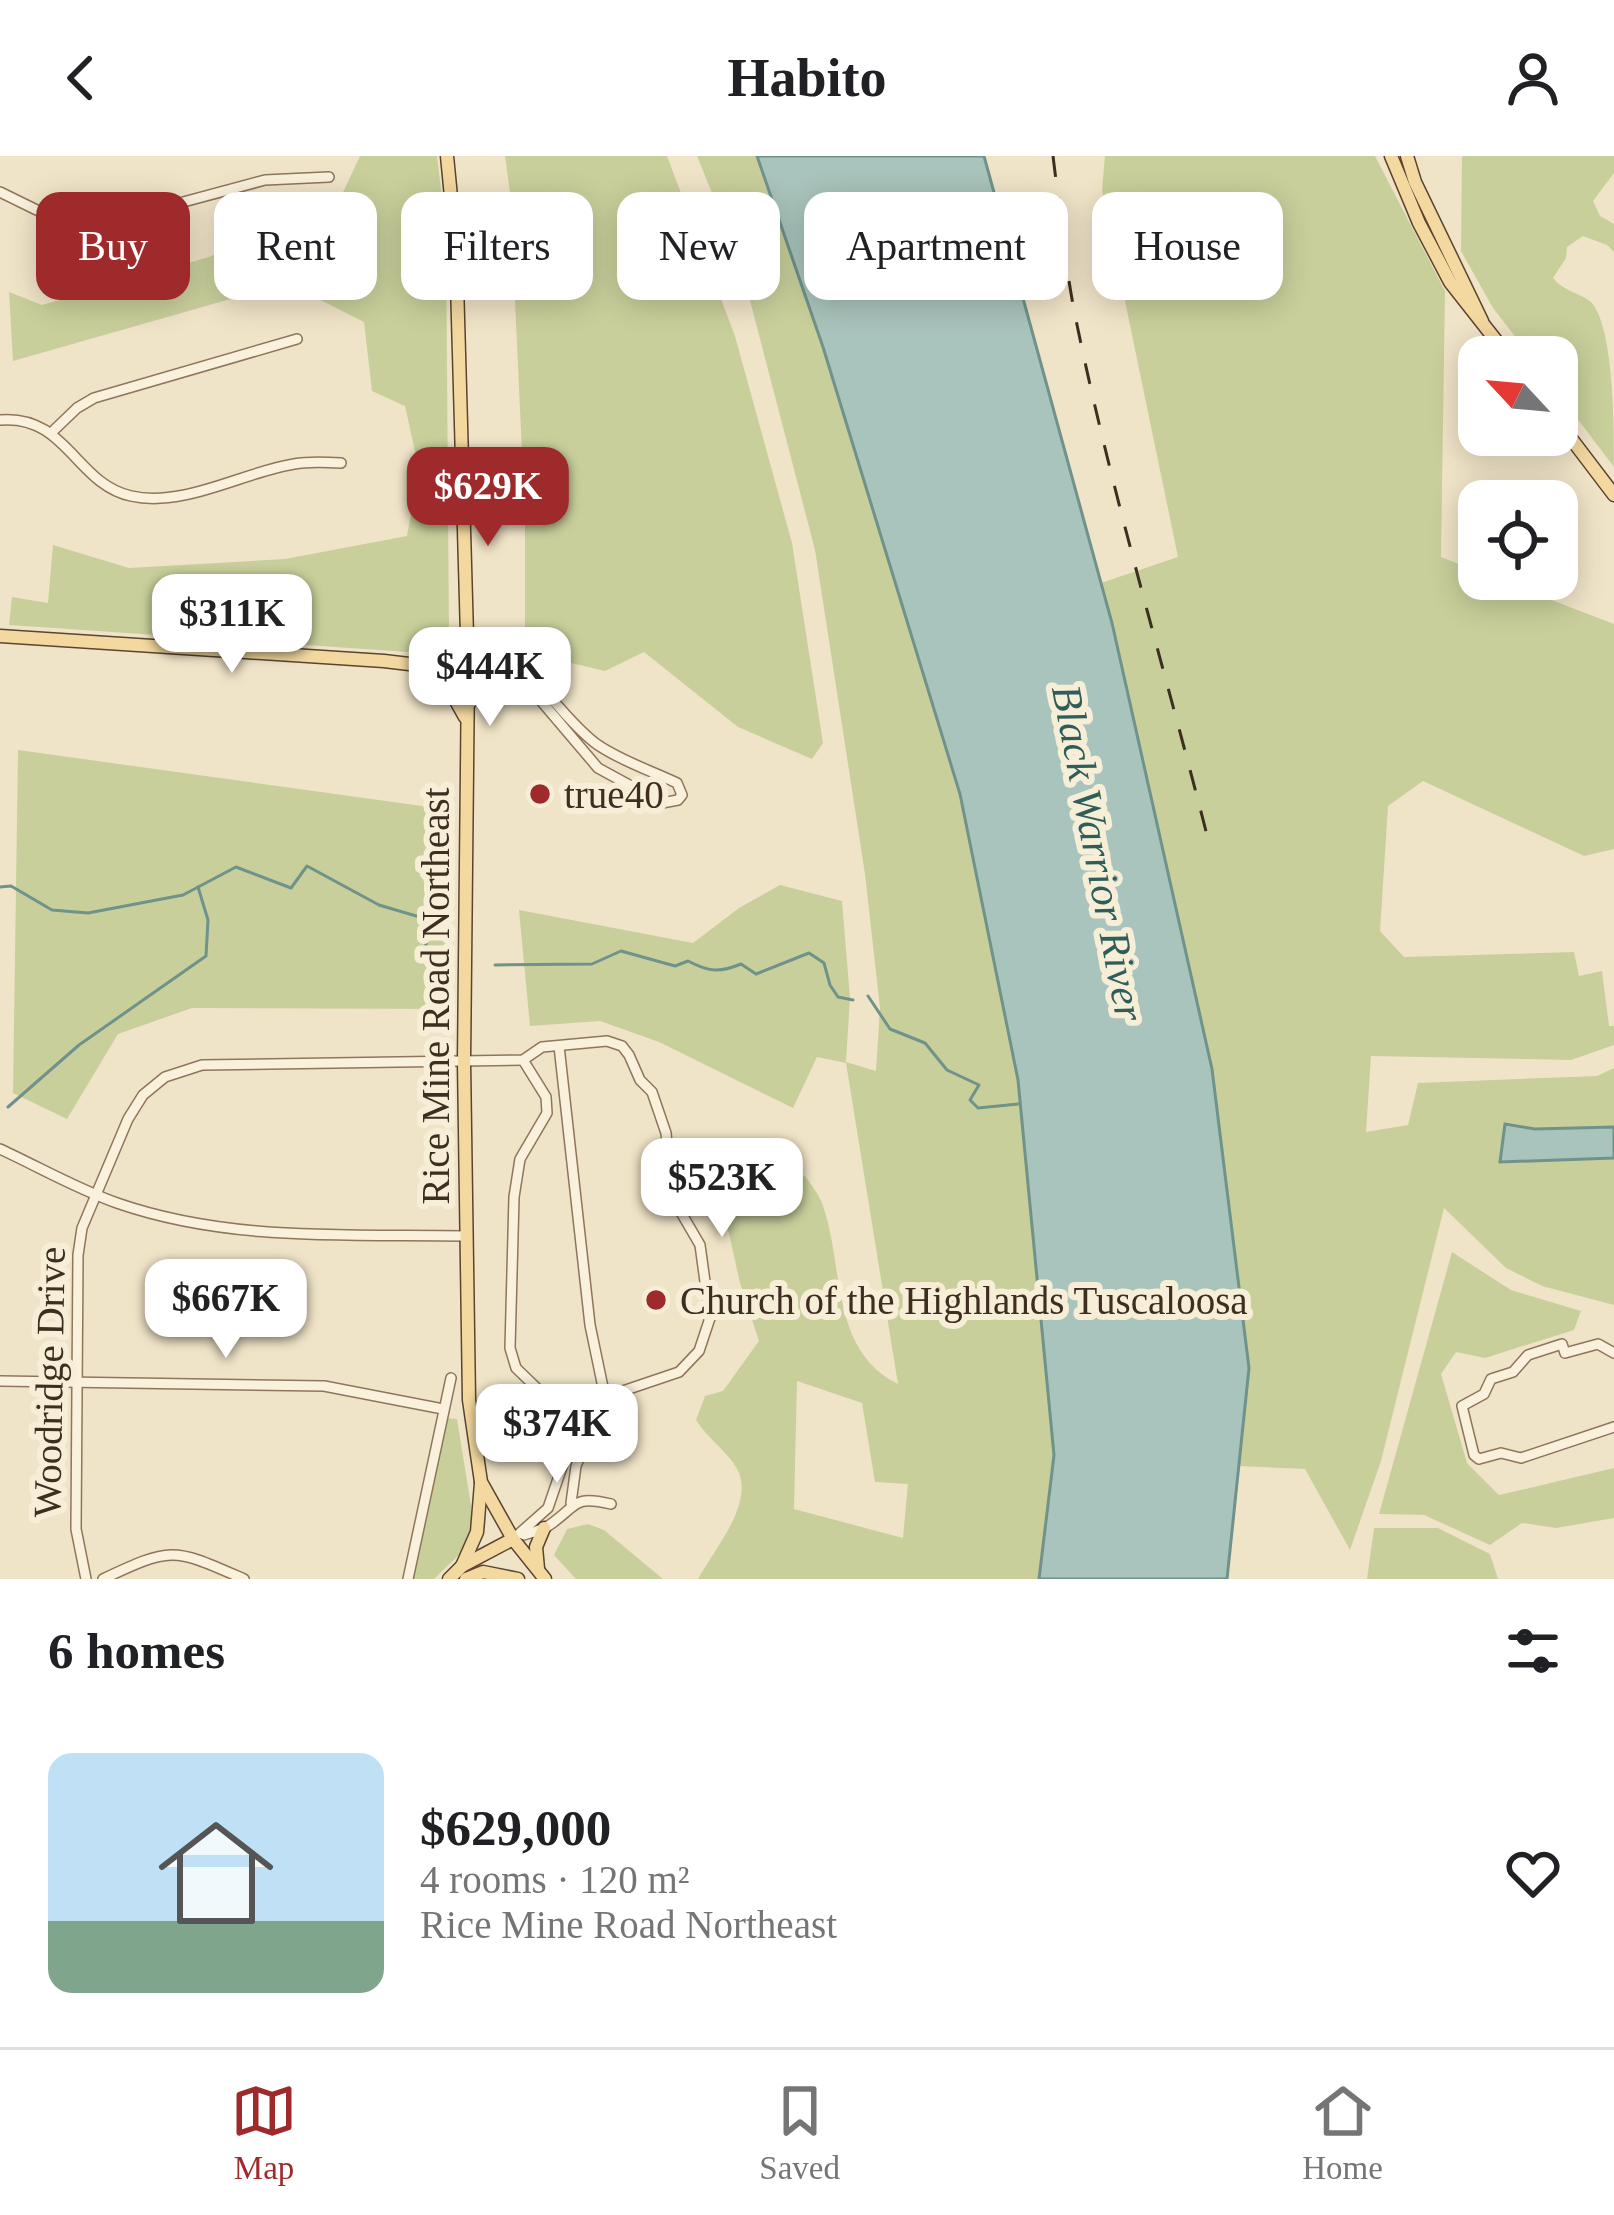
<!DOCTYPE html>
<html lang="en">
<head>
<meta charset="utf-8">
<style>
	:root { --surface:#fff; --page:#f6f6f6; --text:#202124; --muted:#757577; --line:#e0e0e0; --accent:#9e2a2b }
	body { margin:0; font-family:"Times New Roman",serif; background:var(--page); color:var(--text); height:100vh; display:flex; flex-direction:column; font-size:45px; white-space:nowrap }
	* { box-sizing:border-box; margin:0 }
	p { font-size:39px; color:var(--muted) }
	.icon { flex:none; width:66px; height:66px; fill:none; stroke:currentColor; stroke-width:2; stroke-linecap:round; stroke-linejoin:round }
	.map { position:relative; height:1423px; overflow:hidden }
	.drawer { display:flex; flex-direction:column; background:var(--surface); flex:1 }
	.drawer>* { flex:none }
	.hud { position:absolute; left:36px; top:36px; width:1542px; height:108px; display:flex; gap:24px }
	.needle { width:78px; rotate:296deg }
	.buttons { position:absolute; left:1458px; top:180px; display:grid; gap:24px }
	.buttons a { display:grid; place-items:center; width:120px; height:120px; border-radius:24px; background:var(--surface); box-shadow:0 6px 30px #0003; font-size:60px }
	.price { position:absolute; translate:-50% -102px; padding:0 27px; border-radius:24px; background:#fff; color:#222; font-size:39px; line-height:78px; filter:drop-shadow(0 3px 6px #0008) }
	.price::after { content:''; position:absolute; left:50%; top:72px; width:36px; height:27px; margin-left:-18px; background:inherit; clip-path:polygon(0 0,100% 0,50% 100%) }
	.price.selected { background:var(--accent); color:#fff }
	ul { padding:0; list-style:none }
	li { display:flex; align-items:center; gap:36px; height:300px; padding:0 48px }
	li+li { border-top:3px solid var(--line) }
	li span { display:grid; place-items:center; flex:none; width:336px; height:240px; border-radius:24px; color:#555 }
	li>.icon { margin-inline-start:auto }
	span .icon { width:144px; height:144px; fill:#fffc; stroke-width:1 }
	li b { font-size:51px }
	h2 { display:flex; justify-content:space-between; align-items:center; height:144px; padding:0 48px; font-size:51px }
	.chip { padding:0 42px; border-radius:24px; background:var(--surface); box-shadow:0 6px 30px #0003; font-size:42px; line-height:108px }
	.chip.selected { background:var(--accent); color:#fff }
	header { display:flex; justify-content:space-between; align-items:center; height:156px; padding:0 48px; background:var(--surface); font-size:54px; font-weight:700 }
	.menu { display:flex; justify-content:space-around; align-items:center; height:168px; border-top:3px solid var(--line); background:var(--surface); font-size:33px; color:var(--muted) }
	.menu a { display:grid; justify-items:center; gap:6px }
	.menu .selected { color:var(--accent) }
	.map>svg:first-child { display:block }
</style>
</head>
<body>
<header><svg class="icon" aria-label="back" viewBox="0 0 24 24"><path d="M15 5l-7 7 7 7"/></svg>Habito<svg class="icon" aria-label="person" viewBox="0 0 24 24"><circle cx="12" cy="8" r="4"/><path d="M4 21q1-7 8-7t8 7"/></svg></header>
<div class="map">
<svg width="1614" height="1423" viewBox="0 0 1614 1423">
	<rect width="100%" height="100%" fill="#f0e4c8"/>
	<g fill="#c9cf9b" fill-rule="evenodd">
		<path d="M 360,0 L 437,0 L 446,76 L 449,480 L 441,490 L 423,497 L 9,469 L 12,441 L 48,447 L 53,389 L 129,412 L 285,403 L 407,380 L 419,314 L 405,250 L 372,235 L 364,166 L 287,127 L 13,205 L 9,136 L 42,149 L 209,101 L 338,47 Z"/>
		<path d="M 505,0 L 667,0 L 735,180 L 792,387 L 823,587 L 812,603 L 738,571 L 644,496 L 605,515 L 525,496 L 525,362 L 510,36 Z"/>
		<path d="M 697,0 L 757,0 L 823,191 L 960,638 L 1018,924 L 1054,1299 L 1039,1423 L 698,1423 C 714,1394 752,1350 739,1317 C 731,1298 707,1282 696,1264 L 705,1240 L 723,1235 L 759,1185 L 740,1127 L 726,1064 C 751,1026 760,1023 805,1020 C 812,1030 821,1041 824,1053 C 844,1114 831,1195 898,1228 L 846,907 L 817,901 L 793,952 L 659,886 L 600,865 L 530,870 L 519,754 L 693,787 L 739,752 L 780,729 L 842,745 L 850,842 L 846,906 L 876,915 L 880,852 L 865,718 L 815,394 L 740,106 ZM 797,1225 L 862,1247 L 875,1326 L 908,1328 L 903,1382 L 794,1353 Z"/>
		<path d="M 1105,0 L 1375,0 L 1445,135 L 1441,401 L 1479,416 L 1479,423 L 1497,423 L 1614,468 L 1614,693 L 1584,700 L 1423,625 L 1388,650 L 1380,775 L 1404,801 L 1574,796 L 1579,820 L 1602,815 L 1609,870 L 1614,870 L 1614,889 L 1571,904 L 1371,900 L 1366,976 L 1408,969 L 1418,927 L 1597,920 L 1614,912 L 1614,1149 L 1542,1130 L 1506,1112 L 1444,1052 L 1381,1305 L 1350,1394 L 1305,1313 L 1239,1310 L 1249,1212 L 1212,913 L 1101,427 L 1178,401 L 1102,34 Z"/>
		<path d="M 1462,0 L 1614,0 L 1614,17 L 1593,45 L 1600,60 L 1614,68 L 1614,96 L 1607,89 L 1583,80 L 1567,91 L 1566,102 L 1553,122 C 1564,136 1580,136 1592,147 C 1614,174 1614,270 1614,311 L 1557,236 L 1557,201 L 1531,201 L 1493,152 L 1461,95 Z"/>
		<path d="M 18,594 L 451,654 L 448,853 L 192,852 L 118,878 L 67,963 L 13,937 Z"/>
		<path d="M 1452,1096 L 1511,1134 L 1581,1155 L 1574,1174 L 1485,1202 L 1456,1196 L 1441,1218 L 1467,1307 L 1499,1339 L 1614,1312 L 1614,1362 L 1556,1372 L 1522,1367 L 1490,1389 L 1424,1359 L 1379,1358 Z"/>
		<path d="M 447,1262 L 457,1263 L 474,1368 L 465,1393 L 434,1423 L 413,1423 Z"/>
		<path d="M 588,1368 L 604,1374 L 663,1423 L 576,1423 L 554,1399 L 567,1373 Z"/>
		<path d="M 1374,1372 L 1438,1372 L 1490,1398 L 1498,1423 L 1367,1423 Z"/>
	</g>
	<g fill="#a9c4bc" stroke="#6f938a" stroke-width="3">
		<path d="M 757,0 L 984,0 L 1112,467 L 1212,913 L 1249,1212 L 1227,1423 L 1039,1423 L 1054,1299 L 1018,924 L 960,638 L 823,191 Z"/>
		<path d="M 1505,968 L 1535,973 L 1614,971 L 1614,1002 L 1500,1006 Z"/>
	</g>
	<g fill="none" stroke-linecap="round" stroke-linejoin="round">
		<g stroke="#6f938a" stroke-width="3">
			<path d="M 0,731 L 11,730 L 52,754 L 88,757 L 183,739 L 236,711 L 291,732 L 307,710 L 379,749 L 433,765 L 425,792 L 427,806 L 446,810"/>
			<path d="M 495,809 L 592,808 L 621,795 L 675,810 L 688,805 C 709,816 719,817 741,808 L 756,818 L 809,797 L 824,807 L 830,829 L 838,841 L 853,844"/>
			<path d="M 868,840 L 890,873 L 925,887 L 947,914 L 979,929 L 970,944 L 978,952 L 1018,948"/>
			<path d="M 8,951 L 79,889 L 206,800 L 208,764 L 198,731"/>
		</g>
		<defs>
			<g id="minor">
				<path d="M 0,36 L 53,62 L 81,69 L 109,66 L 265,24 L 329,21"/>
				<path d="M 0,264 C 66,258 76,328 131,340 C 184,352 243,316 294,308 C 309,305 325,306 341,307"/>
				<path d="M 51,277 L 77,252 L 94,242 L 297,183"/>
				<path d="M 492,509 C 544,516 559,561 598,589 C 623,606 650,614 677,627 L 682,639 L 678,644 L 662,647 L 598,612 L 542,546 L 520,527 L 468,515 Z"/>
				<path d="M 466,552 L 492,527 L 504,524"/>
				<path d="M 559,890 L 590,1169 L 605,1241 L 576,1310 L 571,1347"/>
				<path d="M 523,904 L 546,941 L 547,957 L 520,1003 L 514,1041 L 510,1192 L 516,1212 L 576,1270"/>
				<path d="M 0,993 C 39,1011 77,1033 117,1047 C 229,1086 348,1078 465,1080"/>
				<path d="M 1614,1197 L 1598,1188 L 1565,1197 L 1562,1188 L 1528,1199 L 1513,1216 L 1491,1223 L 1484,1238 L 1462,1250 L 1474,1299 L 1479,1303 L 1501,1297 L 1521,1302 L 1614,1271"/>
				<path d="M 0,1225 L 324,1230 L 443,1253"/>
				<path d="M 524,1379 C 532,1376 544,1374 551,1368 C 578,1349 573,1339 611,1348"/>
				<path d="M 86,1423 L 76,1373 L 78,1099 L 82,1072 L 128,963 L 143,939 L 165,921 L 202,909 L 523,904 L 542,891 L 607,885 L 622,890 L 629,899 L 640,924 L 652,936 L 666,977 L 672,1041 L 700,1089 L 710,1162 L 699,1195 L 679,1216 L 605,1241 L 592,1252 L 576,1270 L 548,1352 L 513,1383"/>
				<path d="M 103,1423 C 173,1390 173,1392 244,1423"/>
				<path d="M 408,1423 L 451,1222"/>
			</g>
			<g id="major">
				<path d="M 447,0 L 456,92 L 468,515 L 464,906 L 469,1244 L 481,1326 L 513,1383 L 545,1423"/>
				<path d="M 1391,0 L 1419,67 L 1450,126 L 1509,201"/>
				<path d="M 1407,0 L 1415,26 L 1482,165"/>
				<path d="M 1557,264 L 1614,339"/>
				<path d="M 0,480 L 384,505 L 468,515"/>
				<path d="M 465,561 L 446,527 L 430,511 L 452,495 L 465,476"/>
				<path d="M 462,1410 L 477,1376 L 481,1327"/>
				<path d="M 538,1413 L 536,1391 L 544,1372"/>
				<path d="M 449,1423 L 462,1410 L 513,1383"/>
				<path d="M 466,1423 L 483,1416 L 518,1423"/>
			</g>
		</defs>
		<use href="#minor" stroke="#8d765c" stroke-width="12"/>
		<use href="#major" stroke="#5b4430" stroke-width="15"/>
		<use href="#minor" stroke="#faf1dc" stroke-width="9"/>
		<use href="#major" stroke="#f3d9a0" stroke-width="12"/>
		<path stroke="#3d2e20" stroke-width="3" stroke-dasharray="21 21" stroke-linecap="butt" d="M 1053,0 C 1060,55 1065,110 1076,164 C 1112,339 1164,510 1208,683"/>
	</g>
	<g fill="#9e2a2b" stroke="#f7eed8" stroke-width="4.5">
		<circle cx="540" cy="638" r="12"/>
		<circle cx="656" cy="1144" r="12"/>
	</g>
	<g text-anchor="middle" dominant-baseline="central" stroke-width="12" stroke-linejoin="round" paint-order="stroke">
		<g font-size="39" fill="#3d2e20" stroke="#f7eed8" text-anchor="start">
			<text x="564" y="638">true40</text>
			<text x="680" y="1144">Church of the Highlands Tuscaloosa</text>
		</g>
		<g font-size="39" fill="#3d2e20" stroke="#f7eed8">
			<text transform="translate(435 840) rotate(-90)">Rice Mine Road Northeast</text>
			<text transform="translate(49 1226) rotate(-89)">Woodridge Drive</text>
		</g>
		<g font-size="42" font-style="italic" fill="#2f5d5a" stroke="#f7eed8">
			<text transform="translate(1098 697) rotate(79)">Black Warrior River</text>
		</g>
	</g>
</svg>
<div class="buttons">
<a><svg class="needle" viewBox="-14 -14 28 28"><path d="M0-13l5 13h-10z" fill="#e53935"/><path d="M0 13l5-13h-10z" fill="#757577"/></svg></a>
<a><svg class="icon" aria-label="locate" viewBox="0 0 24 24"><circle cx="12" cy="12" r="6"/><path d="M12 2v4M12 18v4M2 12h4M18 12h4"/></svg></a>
</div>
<b class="price selected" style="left:488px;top:393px">$629K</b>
<b class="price" style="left:232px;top:520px">$311K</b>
<b class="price" style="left:490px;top:573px">$444K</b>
<b class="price" style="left:722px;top:1084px">$523K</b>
<b class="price" style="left:226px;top:1205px">$667K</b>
<b class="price" style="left:557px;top:1330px">$374K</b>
<div class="hud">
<a class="chip selected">Buy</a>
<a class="chip">Rent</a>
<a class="chip">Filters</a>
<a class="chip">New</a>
<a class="chip">Apartment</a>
<a class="chip">House</a>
</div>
</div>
<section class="drawer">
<h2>6 homes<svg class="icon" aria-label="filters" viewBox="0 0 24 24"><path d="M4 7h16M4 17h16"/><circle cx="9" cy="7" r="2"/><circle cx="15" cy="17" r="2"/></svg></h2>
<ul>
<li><span style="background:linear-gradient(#bfe0f5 70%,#7fa58c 0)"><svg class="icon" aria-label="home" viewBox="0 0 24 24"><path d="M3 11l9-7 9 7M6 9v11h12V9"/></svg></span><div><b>$629,000</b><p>4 rooms · 120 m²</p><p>Rice Mine Road Northeast</p></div><svg class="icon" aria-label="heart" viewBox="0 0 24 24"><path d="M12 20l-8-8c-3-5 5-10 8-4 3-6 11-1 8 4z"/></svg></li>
</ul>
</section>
<nav class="menu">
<a class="selected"><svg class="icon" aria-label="map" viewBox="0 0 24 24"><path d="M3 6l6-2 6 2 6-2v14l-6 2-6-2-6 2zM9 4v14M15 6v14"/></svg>Map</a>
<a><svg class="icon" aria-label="saved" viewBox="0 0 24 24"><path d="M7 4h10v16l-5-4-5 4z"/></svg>Saved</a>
<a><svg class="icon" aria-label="home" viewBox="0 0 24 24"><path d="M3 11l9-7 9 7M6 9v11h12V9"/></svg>Home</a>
</nav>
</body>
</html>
